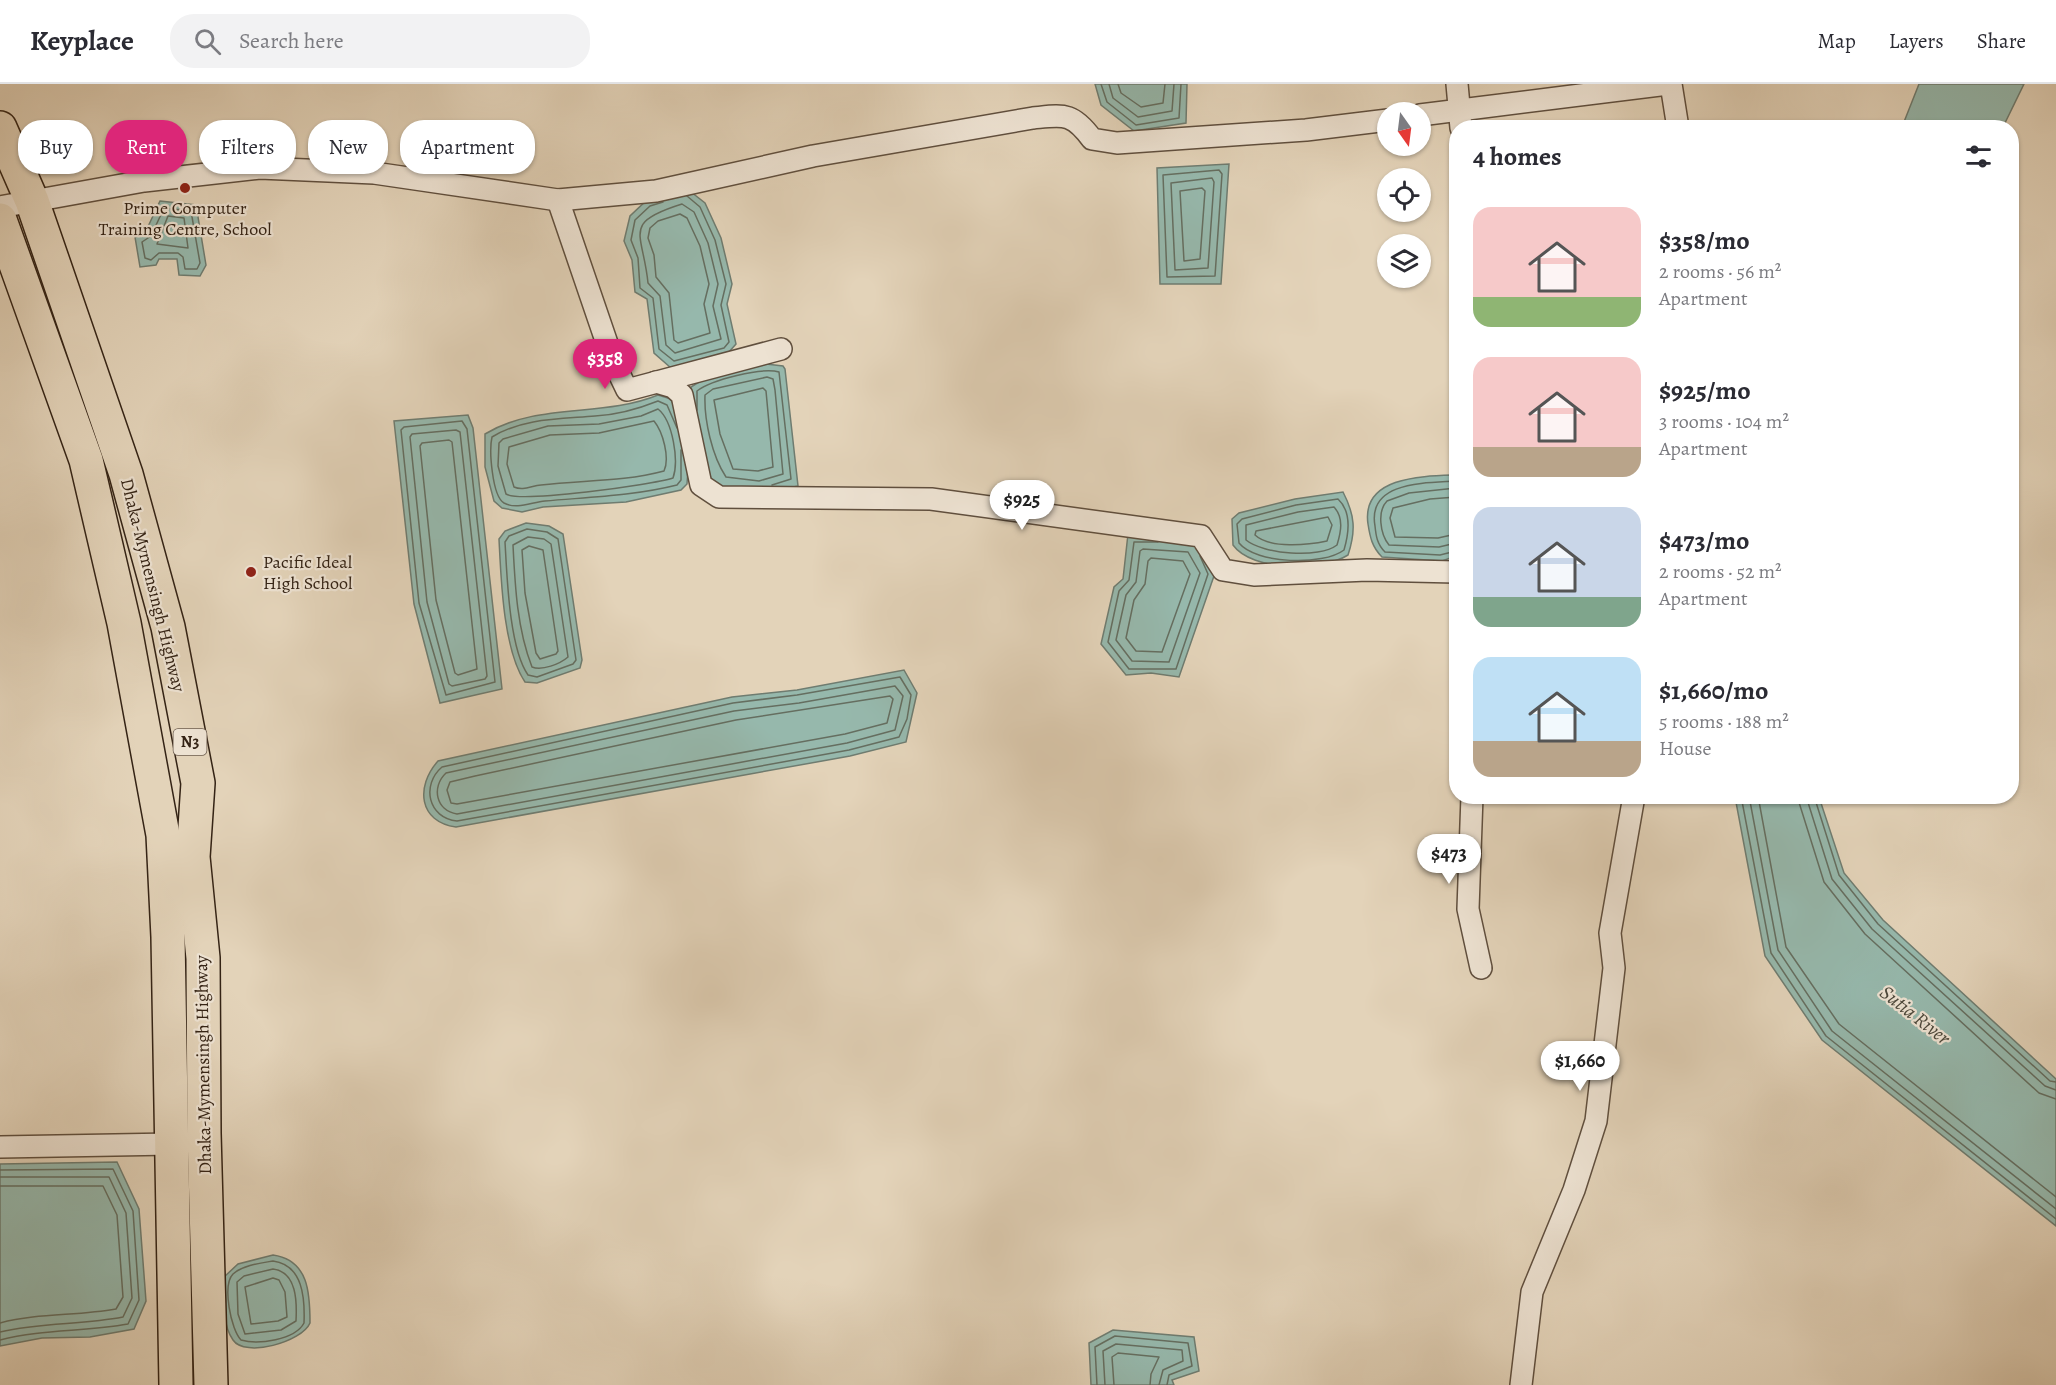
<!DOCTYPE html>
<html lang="en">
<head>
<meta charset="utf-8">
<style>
	:root { --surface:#fff; --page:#f2f2f3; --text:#2b2b33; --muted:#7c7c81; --line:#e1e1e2; --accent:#db2777 }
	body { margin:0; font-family:Alegreya,serif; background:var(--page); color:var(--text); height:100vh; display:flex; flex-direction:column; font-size:22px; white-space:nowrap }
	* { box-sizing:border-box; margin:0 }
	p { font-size:20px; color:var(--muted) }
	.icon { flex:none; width:33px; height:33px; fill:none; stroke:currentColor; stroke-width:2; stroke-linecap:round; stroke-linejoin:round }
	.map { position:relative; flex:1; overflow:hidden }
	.panel { position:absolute; left:1449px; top:36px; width:570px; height:684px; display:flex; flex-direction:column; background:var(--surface); border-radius:24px; box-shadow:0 2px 4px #0004 }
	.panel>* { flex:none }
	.guide { position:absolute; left:18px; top:36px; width:570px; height:54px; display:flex; gap:12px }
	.needle { width:39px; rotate:166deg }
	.fabs { position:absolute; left:1377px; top:18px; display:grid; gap:12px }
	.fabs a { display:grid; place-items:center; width:54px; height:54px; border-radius:50%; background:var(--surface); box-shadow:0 2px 4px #0004; font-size:30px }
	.price { position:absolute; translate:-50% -51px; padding:0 14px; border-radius:21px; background:#fff; color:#222; font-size:20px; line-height:39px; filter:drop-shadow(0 2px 3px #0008) }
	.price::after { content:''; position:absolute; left:50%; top:36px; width:18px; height:14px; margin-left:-9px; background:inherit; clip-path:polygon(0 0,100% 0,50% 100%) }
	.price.current { background:var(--accent); color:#fff }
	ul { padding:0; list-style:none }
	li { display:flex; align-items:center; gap:18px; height:150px; padding:0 24px }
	li span { display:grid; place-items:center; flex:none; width:168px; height:120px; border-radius:18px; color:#555 }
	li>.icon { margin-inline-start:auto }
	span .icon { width:72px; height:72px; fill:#fffc; stroke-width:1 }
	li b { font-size:26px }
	h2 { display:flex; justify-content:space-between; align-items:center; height:72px; padding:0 24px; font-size:26px }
	.pill { padding:0 21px; border-radius:24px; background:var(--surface); box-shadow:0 2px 4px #0004; font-size:21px; line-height:54px }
	.pill.current { background:var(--accent); color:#fff }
	header { display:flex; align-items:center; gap:36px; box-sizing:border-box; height:84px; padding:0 30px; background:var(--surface); border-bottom:2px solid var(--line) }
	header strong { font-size:28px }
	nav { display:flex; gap:33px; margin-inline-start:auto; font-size:21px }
	.search { width:420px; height:54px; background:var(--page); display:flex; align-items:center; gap:15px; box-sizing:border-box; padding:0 21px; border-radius:24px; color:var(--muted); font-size:22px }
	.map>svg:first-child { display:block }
</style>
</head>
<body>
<header>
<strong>Keyplace</strong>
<div class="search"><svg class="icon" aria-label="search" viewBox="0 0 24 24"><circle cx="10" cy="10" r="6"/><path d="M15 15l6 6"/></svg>Search here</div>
<nav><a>Map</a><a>Layers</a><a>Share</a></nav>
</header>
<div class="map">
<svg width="2056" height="1301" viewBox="0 0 2056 1301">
	<rect width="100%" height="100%" fill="#e3d3b9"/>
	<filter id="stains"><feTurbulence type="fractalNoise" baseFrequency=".00333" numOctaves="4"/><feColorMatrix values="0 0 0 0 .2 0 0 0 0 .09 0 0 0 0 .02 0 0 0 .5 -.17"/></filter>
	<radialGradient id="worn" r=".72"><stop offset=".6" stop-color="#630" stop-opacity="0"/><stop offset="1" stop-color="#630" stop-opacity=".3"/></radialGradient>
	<g fill="#96b8ac" stroke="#6f7c70" stroke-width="1.5">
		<path d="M 1095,0 L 1187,0 L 1186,39 L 1134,47 L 1101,21 Z"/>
		<path d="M 1919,0 L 2024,0 L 2003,43 L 1902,43 Z"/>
		<path d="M 1229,80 L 1221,200 L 1160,200 L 1157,84 Z"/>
		<path d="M 686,104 L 705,119 L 721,154 L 732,200 L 727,220 L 736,260 L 728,269 L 671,284 L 654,269 L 647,215 L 635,208 L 632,176 L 624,157 L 630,132 L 647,116 Z"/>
		<path d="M 160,117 L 196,121 L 206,181 L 200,192 L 179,191 L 177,175 L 159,175 L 156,181 L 140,183 L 135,153 L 145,149 Z"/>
		<path d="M 766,280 L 783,282 L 785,285 L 798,402 L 760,410 L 714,405 L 692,330 L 691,303 L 707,293 Z"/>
		<path d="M 658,311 L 671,315 C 683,344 690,368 687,400 L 681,406 L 626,418 L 543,423 L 522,428 L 502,424 L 494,417 L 485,383 L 485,350 C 538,318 602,334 658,311 Z"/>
		<path d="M 468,331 L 473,344 L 502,605 L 440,619 L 414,520 L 394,337 Z"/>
		<path d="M 1456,391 L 1456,472 L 1442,477 L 1382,473 C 1372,463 1370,453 1368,440 C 1361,392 1424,392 1456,391 Z"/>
		<path d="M 1343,408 C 1355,431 1356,447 1348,471 C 1323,487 1252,488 1233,461 L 1232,435 L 1239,429 L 1295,415 Z"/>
		<path d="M 526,439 L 549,442 L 563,450 L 582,576 L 580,584 L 537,599 L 525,598 C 503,565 501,494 499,455 L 505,447 Z"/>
		<path d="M 1128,450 L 1198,455 L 1215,489 L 1179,593 L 1151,589 L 1126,591 L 1101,560 L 1114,503 L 1123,495 Z"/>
		<path d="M 904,586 L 917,609 L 906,658 L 850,672 L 456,743 C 419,738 415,703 438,677 L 732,613 L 797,606 Z"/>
		<path d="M 1735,713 L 1819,713 L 1844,789 L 1883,836 L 2056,995 L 2056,1142 L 1822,956 L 1765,872 Z"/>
		<path d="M 117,1078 L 139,1125 L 146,1217 L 134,1245 L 90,1253 L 42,1254 L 0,1262 L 0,1080 Z"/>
		<path d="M 273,1171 C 309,1176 310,1210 310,1239 C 302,1258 245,1274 233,1256 C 221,1239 224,1212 224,1193 L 238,1180 Z"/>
		<path d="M 1113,1246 L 1194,1253 L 1199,1287 L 1172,1296 L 1174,1301 L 1091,1301 L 1089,1259 Z"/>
	</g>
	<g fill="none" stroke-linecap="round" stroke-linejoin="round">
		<g stroke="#656e60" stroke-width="1.5">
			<path d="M 1101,0 L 1107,18 L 1136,41 L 1179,34 L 1181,0"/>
			<path d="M 1109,0 L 1113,14 L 1138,33 L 1172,27 L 1174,0"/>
			<path d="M 1118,0 L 1121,9 L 1141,23 L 1163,19 L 1165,0"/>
			<path d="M 1219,86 L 1222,90 L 1215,192 L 1167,193 L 1163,91 Z"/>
			<path d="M 1212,94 L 1214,98 L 1208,184 L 1175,186 L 1171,99 Z"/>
			<path d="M 1202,104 L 1205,107 L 1200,175 L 1184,177 L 1180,107 Z"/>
			<path d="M 663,118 L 650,122 L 635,136 L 631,156 L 638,174 L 640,204 L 653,214 L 659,265 L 674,277 L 724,264 L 729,258 L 721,221 L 726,200 L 715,156 L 700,123 L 687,112"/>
			<path d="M 682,120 L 694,128 L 708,159 L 718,200 L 713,222 L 721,255 L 675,269 L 666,261 L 660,212 L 648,199 C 643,148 621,139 682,120 Z"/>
			<path d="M 164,124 L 191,127 L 200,179 L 197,185 L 185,185 L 183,173 L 178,169 L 159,169 L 151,176 L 145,174 L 142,158 L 151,152 Z"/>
			<path d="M 680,130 L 687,134 L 700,162 L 709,200 L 704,220 L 710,249 L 678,259 L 674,256 L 669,209 L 656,193 L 654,171 L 648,154 L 650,144 L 658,137 Z"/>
			<path d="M 168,132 L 184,134 L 188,164 L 157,160 Z"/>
			<path d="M 767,293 L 773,295 L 775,306 L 783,390 L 759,397 L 726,393 C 712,372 704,336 705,311 L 713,305 Z"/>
			<path d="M 763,304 L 766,307 L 773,383 L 758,387 L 733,385 L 720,350 L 714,316 Z"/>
			<path d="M 658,325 C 673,337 679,377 673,394 C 651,401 520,419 506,410 L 498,382 L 499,359 L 503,355 L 548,342 L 599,340 L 641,332 Z"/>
			<path d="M 697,326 L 697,307 C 711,296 762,283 779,288 L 791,395 L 772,401"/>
			<path d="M 462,337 L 467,345 L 495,598 L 446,611 L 419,519 L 401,346 L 404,343 Z"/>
			<path d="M 654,337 C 663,348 670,374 664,387 C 623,398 583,396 541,401 C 531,402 523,407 514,403 L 507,380 L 509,363 L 550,351 L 599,349 Z"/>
			<path d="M 677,344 L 667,321 L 658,317 C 638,325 617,331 595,332 C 560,335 523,334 492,353 C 489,366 492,412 504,419 C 517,426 532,418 545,417 C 590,413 633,412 677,401 L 681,396 L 681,366"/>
			<path d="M 456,346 L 460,348 L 487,592 L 485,595 L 452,602 L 449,600 L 427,518 L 410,353 L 412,350 Z"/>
			<path d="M 449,356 L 452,358 L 477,585 L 458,591 L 455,589 L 436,516 L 420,362 L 422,359 Z"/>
			<path d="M 1456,397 C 1426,399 1367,397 1375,442 C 1376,452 1377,460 1385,468 L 1440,471 L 1456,467"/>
			<path d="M 1456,404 L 1409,409 L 1387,417 C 1377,427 1380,450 1389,461 L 1439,463 L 1456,459"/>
			<path d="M 1456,413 L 1430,415 L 1393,424 L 1390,434 L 1395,453 L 1438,454 L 1456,450"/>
			<path d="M 1338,415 C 1352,428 1349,449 1344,466 C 1323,482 1256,480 1239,459 L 1237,440 L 1242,435 L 1296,421 Z"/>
			<path d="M 1334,423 C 1344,434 1341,448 1337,461 C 1319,475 1263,470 1246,456 L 1246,441 L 1298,428 Z"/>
			<path d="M 1328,433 L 1332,441 L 1327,457 C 1308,461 1270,465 1255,451 L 1256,447 Z"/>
			<path d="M 527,445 L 547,448 L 558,455 L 576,576 L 573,580 L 537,593 L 528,591 C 509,564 507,491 505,458 L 509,452 Z"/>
			<path d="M 528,453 L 544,455 L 551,460 L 568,573 C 560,580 542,587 532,583 C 517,545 515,501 513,461 Z"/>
			<path d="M 1158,458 L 1134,458 L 1129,496 L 1119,507 L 1108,558 L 1129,585 L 1176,585 L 1208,490 L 1200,472"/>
			<path d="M 529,462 L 543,466 L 558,567 L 556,570 L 540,575 L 536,569 L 525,509 L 522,466 Z"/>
			<path d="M 1143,465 L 1188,468 L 1200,489 L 1169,578 L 1132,577 L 1116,556 L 1126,511 L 1136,498 L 1140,467 Z"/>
			<path d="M 1151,474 L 1183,477 L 1190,490 L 1162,568 L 1136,567 L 1126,554 L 1134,516 L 1145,500 L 1148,477 Z"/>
			<path d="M 900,593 L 911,611 L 907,635 L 899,653 L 849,666 L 457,737 C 428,734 421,701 442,683 L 733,619 L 797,611 Z"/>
			<path d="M 895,602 L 903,612 L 895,646 L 847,659 L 457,730 C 436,727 431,703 446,689 L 734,627 L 799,619 Z"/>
			<path d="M 890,612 L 893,615 L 887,639 L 845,650 L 457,720 L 451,719 L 447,706 L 450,698 L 475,692 L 736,636 Z"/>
			<path d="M 1741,712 L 1771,869 L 1826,952 L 2056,1135"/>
			<path d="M 1749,712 L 1778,866 L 1832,947 L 2056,1125"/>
			<path d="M 1758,712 L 1786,863 L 1839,940 L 2056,1113"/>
			<path d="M 1797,712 L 1824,798 L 1865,850 L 2039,1009 L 2056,1015"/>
			<path d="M 1806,712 L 1832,795 L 1872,845 L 2045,1002 L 2056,1006"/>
			<path d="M 1814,712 L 1839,791 L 1878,840 L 2050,997 L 2056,998"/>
			<path d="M 0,1086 L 113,1085 L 133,1127 L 139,1216 L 128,1240 C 85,1248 42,1245 0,1256"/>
			<path d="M 0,1093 L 109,1093 L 126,1129 L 132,1214 L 123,1233 C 82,1241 41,1238 0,1248"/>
			<path d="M 0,1102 L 103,1102 L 117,1131 L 123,1213 L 116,1225 C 77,1232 38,1229 0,1239"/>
			<path d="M 273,1177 C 303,1181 305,1214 304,1239 C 295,1256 258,1261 241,1256 C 231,1246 222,1201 233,1190 C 243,1181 261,1179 273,1177 Z"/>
			<path d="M 273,1185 C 297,1188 297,1218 296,1237 L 281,1246 L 245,1250 L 238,1230 L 237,1198 L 244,1192 Z"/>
			<path d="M 273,1194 L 279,1196 L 285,1208 L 287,1233 L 278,1237 L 251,1240 L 245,1203 Z"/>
			<path d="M 1097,1301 L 1095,1263 L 1115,1252 L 1188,1259 L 1192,1282 L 1169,1291 L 1167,1301"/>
			<path d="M 1105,1301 L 1103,1267 L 1116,1260 L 1182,1266 L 1183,1277 L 1163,1286 L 1159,1301"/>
			<path d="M 1114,1301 L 1112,1273 L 1118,1269 L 1159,1273 L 1151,1290 L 1150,1301"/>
		</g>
		<defs>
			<g id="street">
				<path d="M 1457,0 L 1461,44"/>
				<path d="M 1671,0 L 1678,44"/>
				<path d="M 1420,31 L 1668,0"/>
				<path d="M 558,116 L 613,277 L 627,306 L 781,265"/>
				<path d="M 0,123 L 144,97 L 260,84 L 374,89 L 558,116 L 656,107 L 813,72 L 1033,34 C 1064,31 1072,28 1092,55 L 1117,59 L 1306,46 L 1388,36"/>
				<path d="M 656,298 L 673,303 L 682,311 L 701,401 L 719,413 L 931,415 L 1201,452 L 1223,486 L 1254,491 L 1367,486 L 1456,488"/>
				<path d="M 1472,712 L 1468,825 L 1481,884"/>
				<path d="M 0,1063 L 172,1060"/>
				<path d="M 1521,1301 L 1532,1208 L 1574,1106 L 1596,1037 L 1614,884 L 1610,849 L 1634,712"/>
			</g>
			<g id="highway">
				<path d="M 0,44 L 32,117 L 126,390 L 168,543 L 198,699 L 193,773 L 203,874 L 204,1049 L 211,1301"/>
				<path d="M 0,136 L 86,376 L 124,539 L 163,751 L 168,853 L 176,1301"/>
			</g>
		</defs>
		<use href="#street" stroke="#604f3e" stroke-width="24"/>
		<use href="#highway" stroke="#342315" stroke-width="36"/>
		<use href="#street" stroke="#ede2d2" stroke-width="21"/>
		<use href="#highway" stroke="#e3d3b9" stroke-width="33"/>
	</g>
	<g fill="#8f2418" stroke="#ede2d2" stroke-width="2">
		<circle cx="185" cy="104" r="6"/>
		<circle cx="251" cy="488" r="6"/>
	</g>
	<g text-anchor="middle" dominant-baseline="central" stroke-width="4.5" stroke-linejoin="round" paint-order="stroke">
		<rect fill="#ede2d2" stroke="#6c5c4e" stroke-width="1.5" x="173.5" y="645" width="33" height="26" rx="4.5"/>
		<g font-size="16" font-weight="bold" fill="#342315">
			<text x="190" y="658">N3</text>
		</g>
		<g font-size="18" fill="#342315" stroke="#ede2d2">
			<text x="185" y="124">Prime Computer<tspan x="185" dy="21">Training Centre, School</tspan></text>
			<text x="263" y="478" text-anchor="start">Pacific Ideal<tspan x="263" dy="21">High School</tspan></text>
		</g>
		<g font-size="18" fill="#342315" stroke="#ede2d2">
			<text transform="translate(153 501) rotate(76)">Dhaka-Mymensingh Highway</text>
			<text transform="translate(203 981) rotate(-91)">Dhaka-Mymensingh Highway</text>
		</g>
		<g font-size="20" font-style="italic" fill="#4c483b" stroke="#ede2d2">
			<text transform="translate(1915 931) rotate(38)">Sutia River</text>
		</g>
	</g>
	<rect width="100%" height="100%" filter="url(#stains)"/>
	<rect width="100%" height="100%" fill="url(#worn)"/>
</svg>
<div class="fabs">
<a><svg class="needle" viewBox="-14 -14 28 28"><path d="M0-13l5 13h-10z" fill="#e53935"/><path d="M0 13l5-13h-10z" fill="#7c7c81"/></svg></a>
<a><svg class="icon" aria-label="locate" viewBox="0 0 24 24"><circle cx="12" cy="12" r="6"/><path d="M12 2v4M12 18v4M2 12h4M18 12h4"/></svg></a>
<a><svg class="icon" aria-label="layers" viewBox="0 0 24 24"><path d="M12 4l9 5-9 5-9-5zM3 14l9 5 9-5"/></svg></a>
</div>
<b class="price current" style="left:605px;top:306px">$358</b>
<b class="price" style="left:1022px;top:447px">$925</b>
<b class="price" style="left:1449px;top:801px">$473</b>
<b class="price" style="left:1580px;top:1008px">$1,660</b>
<div class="guide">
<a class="pill">Buy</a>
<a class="pill current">Rent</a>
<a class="pill">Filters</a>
<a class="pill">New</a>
<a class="pill">Apartment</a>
</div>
<section class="panel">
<h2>4 homes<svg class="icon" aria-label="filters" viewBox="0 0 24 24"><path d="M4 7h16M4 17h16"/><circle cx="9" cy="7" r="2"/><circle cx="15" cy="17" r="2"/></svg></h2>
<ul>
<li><span style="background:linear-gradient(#f6c9c9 75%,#8fb573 0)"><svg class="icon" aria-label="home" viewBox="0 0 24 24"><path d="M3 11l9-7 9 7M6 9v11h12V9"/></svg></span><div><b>$358/mo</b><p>2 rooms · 56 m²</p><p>Apartment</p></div></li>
<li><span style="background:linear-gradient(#f6c9c9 75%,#b9a48a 0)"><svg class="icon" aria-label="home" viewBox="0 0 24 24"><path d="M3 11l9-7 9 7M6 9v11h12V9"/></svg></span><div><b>$925/mo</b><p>3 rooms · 104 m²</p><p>Apartment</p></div></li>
<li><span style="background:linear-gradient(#c9d6e8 75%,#7fa58c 0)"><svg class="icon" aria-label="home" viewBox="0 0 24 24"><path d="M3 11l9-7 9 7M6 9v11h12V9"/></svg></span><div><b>$473/mo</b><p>2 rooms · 52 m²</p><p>Apartment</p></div></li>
<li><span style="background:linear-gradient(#bfe0f5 70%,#b9a48a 0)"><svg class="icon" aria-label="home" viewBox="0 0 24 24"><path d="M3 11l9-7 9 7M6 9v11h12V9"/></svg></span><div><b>$1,660/mo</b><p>5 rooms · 188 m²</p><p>House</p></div></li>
</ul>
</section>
</div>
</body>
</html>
